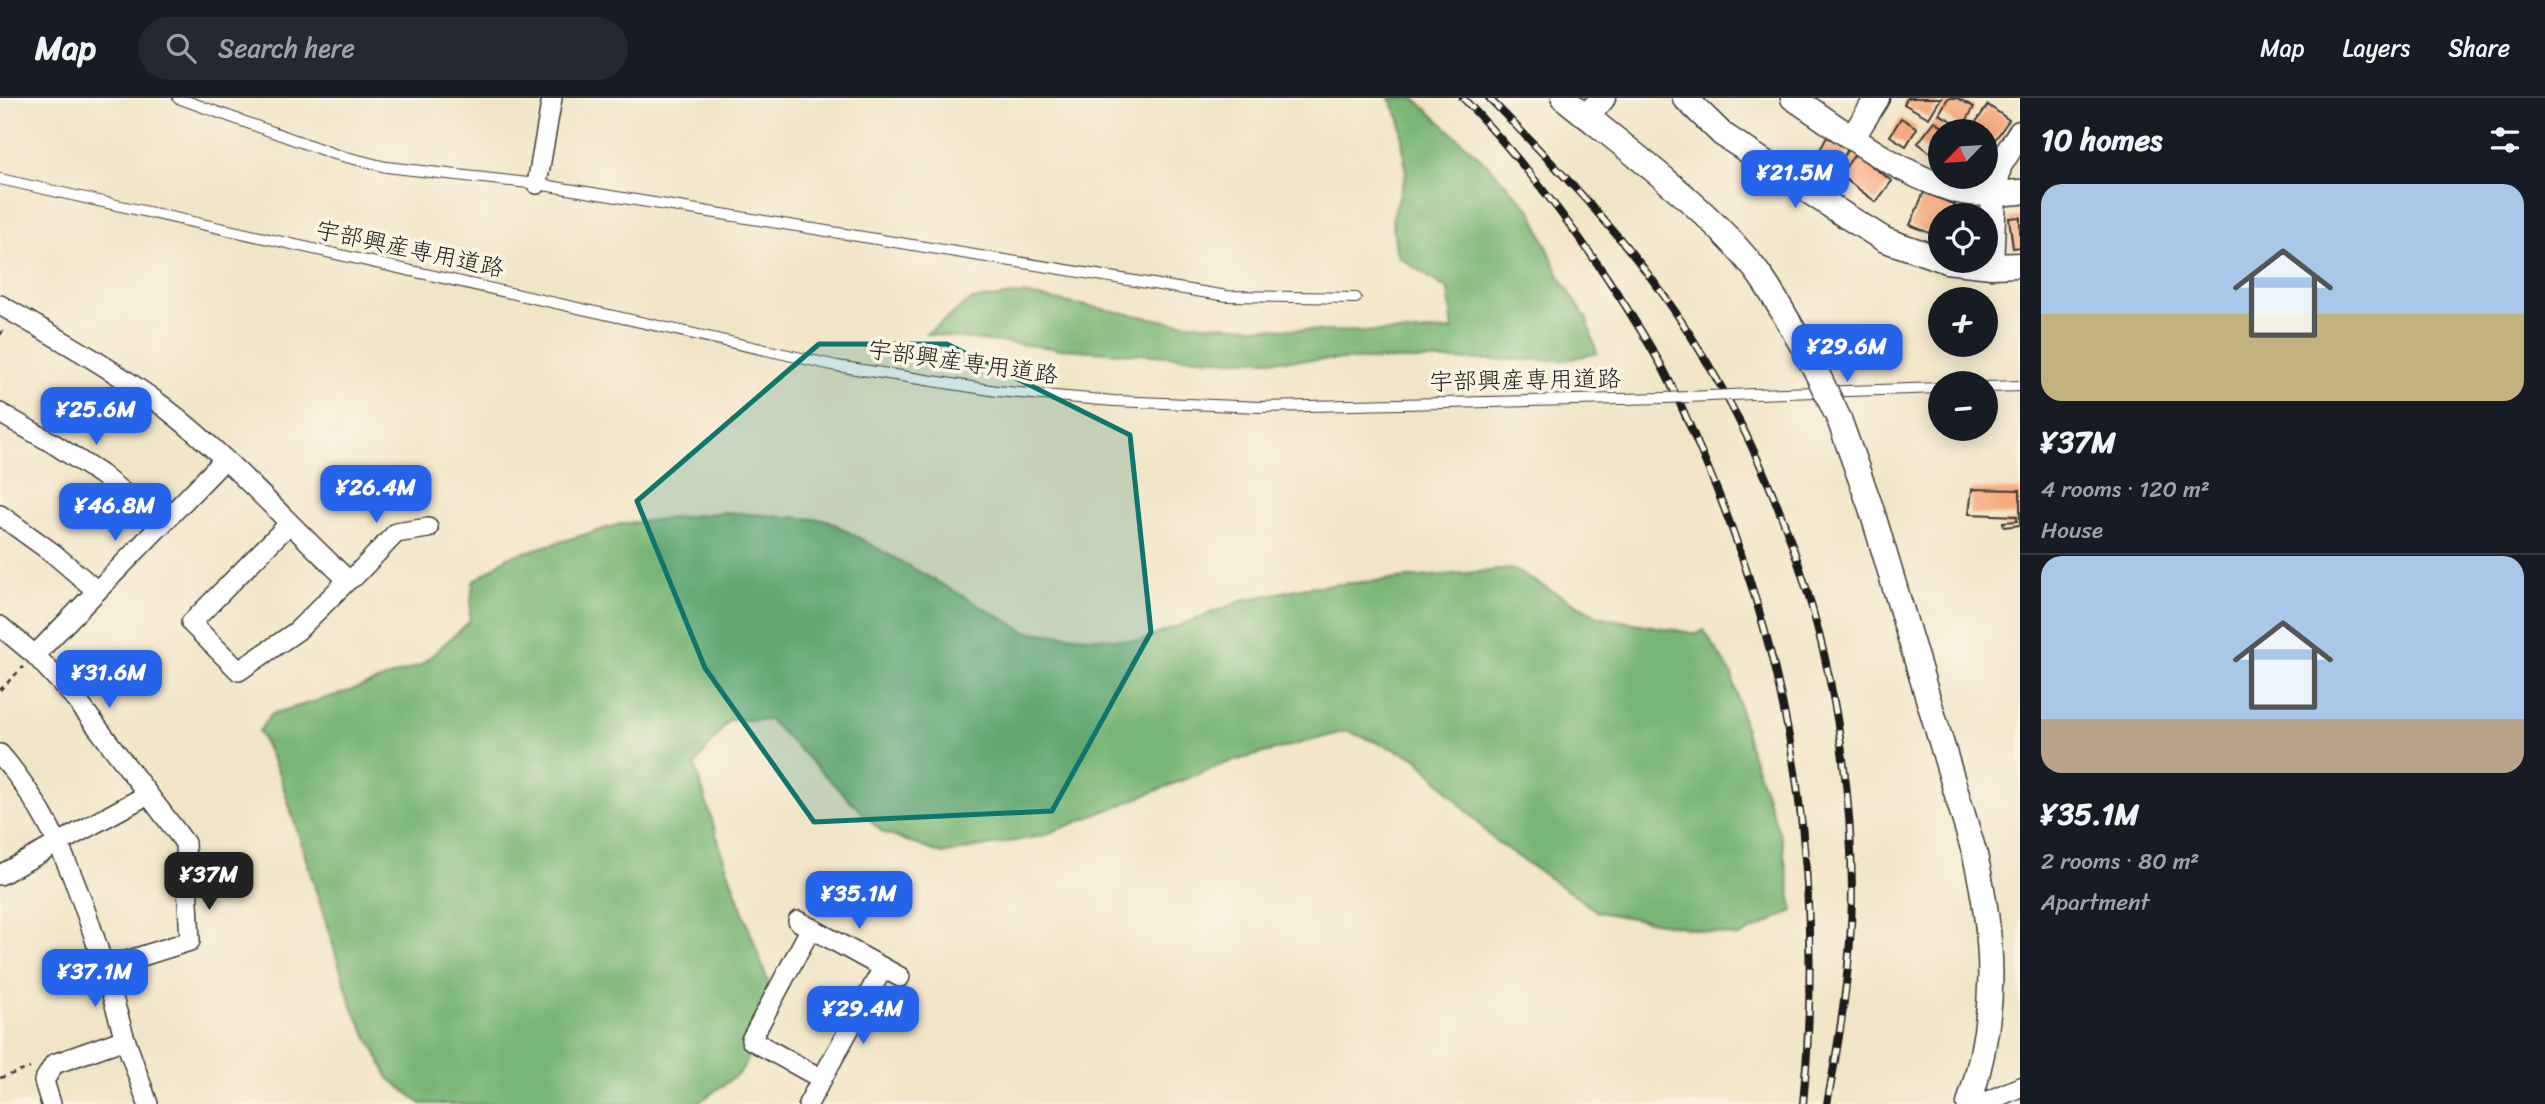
<!DOCTYPE html>
<html lang="en">
<head>
<meta charset="utf-8">
<style>
	:root { --surface:#171b24; --page:#242831; --text:#f1f3f6; --muted:#9ea1a6; --line:#363941; --accent:#2563eb }
	body { margin:0; font-family:Sriracha,"Klee One",sans-serif; background:var(--page); color:var(--text); height:100vh; display:flex; flex-direction:column; font-size:26px; white-space:nowrap }
	* { box-sizing:border-box; margin:0 }
	p { font-size:23px; color:var(--muted) }
	.icon { flex:none; width:38px; height:38px; fill:none; stroke:currentColor; stroke-width:2; stroke-linecap:round; stroke-linejoin:round }
	.map { position:relative; flex:1; overflow:hidden }
	.panel { display:flex; flex-direction:column; background:var(--surface); width:525px }
	.panel>* { flex:none }
	.needle { width:46px; rotate:245deg }
	.tools { position:absolute; left:1928px; top:21px; display:grid; gap:14px }
	.tools a { display:grid; place-items:center; width:70px; height:70px; border-radius:50%; background:var(--surface); box-shadow:0 4px 18px #0003; font-size:35px }
	.price { position:absolute; translate:-50% -60px; padding:0 16px; border-radius:14px; background:var(--accent); color:#fff; font-size:23px; line-height:46px; filter:drop-shadow(0 2px 4px #0008) }
	.price::after { content:''; position:absolute; left:50%; top:42px; width:21px; height:16px; margin-left:-10px; background:inherit; clip-path:polygon(0 0,100% 0,50% 100%) }
	.price.current { background:#222; color:#fff }
	ul { padding:0; list-style:none }
	li { display:grid; align-content:center; gap:14px; height:371px; padding:0 21px }
	li+li { border-top:2px solid var(--line) }
	li span { display:grid; place-items:center; height:217px; border-radius:21px; color:#555 }
	li>.icon { margin-inline-start:auto }
	span .icon { width:126px; height:126px; fill:#fffc; stroke-width:1 }
	li b { font-size:30px }
	h2 { display:flex; justify-content:space-between; align-items:center; height:84px; padding:0 21px; font-size:30px }
	header { display:flex; align-items:center; gap:42px; box-sizing:border-box; height:98px; padding:0 35px; background:var(--surface); border-bottom:2px solid var(--line) }
	header strong { font-size:33px }
	nav { display:flex; gap:38px; margin-inline-start:auto; font-size:24px }
	.search { width:490px; height:63px; background:var(--page); display:flex; align-items:center; gap:18px; box-sizing:border-box; padding:0 24px; border-radius:38px; color:var(--muted); font-size:26px }
	main { display:flex; flex:1; min-height:0 }
	.map>svg:first-child { display:block }
</style>
</head>
<body>
<header>
<strong>Map</strong>
<div class="search"><svg class="icon" aria-label="search" viewBox="0 0 24 24"><circle cx="10" cy="10" r="6"/><path d="M15 15l6 6"/></svg>Search here</div>
<nav><a>Map</a><a>Layers</a><a>Share</a></nav>
</header>
<main>
<div class="map">
<svg width="2020" height="1006" viewBox="0 0 2020 1006">
	<rect width="100%" height="100%" fill="#fcf5e5"/>
	<filter id="ink" filterUnits="userSpaceOnUse"><feTurbulence type="fractalNoise" baseFrequency=".0143" numOctaves="2"/><feDisplacementMap in="SourceGraphic" scale="14" xChannelSelector="R" yChannelSelector="G"/><feConvolveMatrix kernelMatrix="1 2 1 2 8 2 1 2 1" color-interpolation-filters="sRGB"/></filter>
	<filter id="wash" filterUnits="userSpaceOnUse"><feTurbulence type="fractalNoise" baseFrequency=".00686" numOctaves="4" result="noise"/><feDisplacementMap in="SourceGraphic" scale="28" xChannelSelector="R" yChannelSelector="G"/><feGaussianBlur stdDeviation="1.57" result="paint"/><feColorMatrix in="noise" values="0 0 0 0 0 0 0 0 0 0 0 0 0 0 0 0 0 1.4 0 .05"/><feComposite in="paint" operator="in"/></filter>
	<g filter="url(#wash)">
		<rect width="100%" height="100%" fill="#f2e5c7"/>
		<g fill="#79b574" stroke="#4a6848" stroke-width="2">
			<path d="M 1389,0 L 1414,0 L 1489,68 L 1531,112 L 1561,181 L 1587,221 L 1597,255 L 1566,262 L 1229,262 L 1062,251 L 926,236 L 971,202 L 1023,196 L 1172,224 L 1322,233 L 1412,234 L 1453,232 L 1448,192 L 1397,158 L 1392,121 L 1406,76 L 1400,21 Z"/>
			<path d="M 725,414 L 827,422 L 1027,534 L 1140,543 L 1244,502 L 1307,489 L 1512,471 L 1600,519 L 1697,536 L 1704,532 L 1732,577 L 1749,648 L 1782,743 L 1793,813 L 1739,839 L 1598,814 L 1494,742 L 1417,660 L 1347,633 L 1226,665 L 1042,738 L 942,756 L 882,734 L 769,622 L 729,622 L 695,667 L 723,758 L 776,906 L 741,974 L 697,1006 L 421,1006 L 389,980 L 353,911 L 280,678 L 259,633 L 271,616 L 350,593 L 421,567 L 469,524 L 473,484 L 508,459 L 621,426 Z"/>
		</g>
		<g id="blocks">
			<g fill="#f6a97b">
				<path d="M 1907,0 L 1941,0 L 1929,20 L 1904,6 Z"/>
				<path d="M 1948,0 L 1957,0 L 1974,9 L 1963,29 L 1939,16 Z"/>
				<path d="M 1988,7 L 2009,22 L 1992,46 L 1986,42 L 1986,33 L 1971,31 Z"/>
				<path d="M 1901,20 L 1917,30 L 1906,48 L 1890,38 Z"/>
				<path d="M 1935,23 L 1948,33 L 1941,33 L 1941,63 L 1918,45 Z"/>
				<path d="M 1827,39 L 1848,51 L 1834,76 L 1813,64 Z"/>
				<path d="M 1855,56 L 1892,83 L 1876,104 L 1840,77 Z"/>
				<path d="M 1924,94 L 1955,107 L 1950,117 L 1941,117 L 1941,140 L 1910,127 Z"/>
				<path d="M 2020,119 L 2020,149 L 2013,150 L 2009,120 Z"/>
				<path d="M 1972,391 L 2020,392 L 2020,427 L 2004,429 L 2003,424 L 2017,423 L 2017,418 L 1969,416 Z"/>
			</g>
		</g>
	</g>
	<g filter="url(#ink)">
		<use href="#blocks" fill-opacity="0" stroke="#3c3a36" stroke-width="2"/>
		<g fill="none" stroke-linecap="round" stroke-linejoin="round">
			<defs>
				<g id="service">
					<path d="M 178,0 L 334,56 L 386,69 L 537,86 L 1227,198 L 1356,200"/>
					<path d="M 0,81 L 837,268 L 997,293 L 1114,303 L 1261,309 L 1666,300"/>
					<path d="M 1986,289 L 2020,288"/>
					<path d="M 1753,296 L 1941,290"/>
				</g>
				<g id="minor">
					<path d="M 537,86 L 552,0"/>
					<path d="M 0,207 C 56,239 112,270 164,309 C 230,360 287,425 348,482"/>
					<path d="M 0,315 L 54,346 L 100,376 L 162,426"/>
					<path d="M 0,417 L 54,456 L 97,493"/>
					<path d="M 289,426 L 191,525 L 239,573 L 297,533 L 348,482 L 355,478 L 396,435 L 428,430"/>
					<path d="M 0,528 L 35,557 L 75,600 L 185,745 L 190,843 L 104,870"/>
					<path d="M 35,557 L 224,362"/>
					<path d="M 0,656 C 70,737 95,841 125,941"/>
					<path d="M 0,777 L 147,697"/>
					<path d="M 798,823 L 900,879"/>
					<path d="M 811,830 L 751,942 L 822,981"/>
					<path d="M 51,1006 L 44,983 L 54,966 L 125,941 L 148,1006"/>
					<path d="M 808,1006 L 883,870"/>
					<path d="M 1981,1006 L 2020,989"/>
				</g>
				<g id="tertiary">
					<path d="M 1564,0 C 1628,52 1713,113 1761,179 C 1781,208 1798,240 1815,271"/>
					<path d="M 1685,0 L 1722,36 L 1846,118 L 1885,142 L 1941,161"/>
					<path d="M 1793,0 C 1842,32 1893,73 1951,91 C 1972,98 1998,96 2020,94"/>
					<path d="M 1587,18 L 1603,0"/>
					<path d="M 1853,39 L 1877,0"/>
					<path d="M 1946,163 L 1991,168 L 2020,167"/>
					<path d="M 1991,168 L 1994,96 L 1999,68 L 2020,35"/>
					<path d="M 1839,321 L 1871,410 L 1975,757 C 1996,847 1997,917 1969,1006"/>
				</g>
			</defs>
			<use href="#service" stroke="#3c3a36" stroke-width="12"/>
			<use href="#minor" stroke="#3c3a36" stroke-width="22"/>
			<use href="#tertiary" stroke="#3c3a36" stroke-width="27"/>
			<g stroke="#3c3a36" stroke-width="2.5" stroke-dasharray="5 5" stroke-linecap="butt">
				<path d="M 0,237 L 5,229"/>
				<path d="M 0,592 L 23,569"/>
				<path d="M 0,980 L 30,970"/>
			</g>
			<use href="#service" stroke="#fff" stroke-width="10"/>
			<use href="#minor" stroke="#fff" stroke-width="19"/>
			<use href="#tertiary" stroke="#fff" stroke-width="24"/>
			<defs>
				<g id="rail">
					<path d="M 1463,0 C 1539,80 1605,169 1660,265 C 1679,300 1695,339 1710,375 C 1796,580 1824,786 1803,1006"/>
					<path d="M 1489,0 C 1555,68 1623,136 1676,215 C 1790,385 1850,585 1852,790 C 1852,862 1841,935 1827,1006"/>
				</g>
			</defs>
			<use href="#rail" stroke="#1c1c1c" stroke-width="8"/>
			<use href="#rail" stroke="#fcf5e5" stroke-width="5" stroke-dasharray="16" stroke-linecap="butt"/>
			<defs>
				<path id="service-bridge" d="M 1666,300 L 1753,296"/>
				<path id="tertiary-bridge" d="M 1815,271 L 1839,321"/>
			</defs>
			<use href="#service-bridge" stroke="#3c3a36" stroke-width="12" stroke-linecap="butt"/>
			<use href="#tertiary-bridge" stroke="#3c3a36" stroke-width="27" stroke-linecap="butt"/>
			<use href="#service-bridge" stroke="#fff" stroke-width="10"/>
			<use href="#tertiary-bridge" stroke="#fff" stroke-width="24"/>
		</g>
	</g>
	<path fill="#0f766e" fill-opacity="0.2" stroke="#0f766e" stroke-width="5" stroke-linejoin="round" d="M 819,246 L 947,246 L 1130,337 L 1151,534 L 1052,713 L 814,724 L 705,570 L 637,403 Z"/>
	<g text-anchor="middle" dominant-baseline="central" stroke-width="7" stroke-linejoin="round" paint-order="stroke">
		<g font-size="24" fill="#1c1c1c" stroke="#fcf5e5">
			<text transform="translate(410 151) rotate(12)">宇部興産専用道路</text>
			<text transform="translate(963 264) rotate(8)">宇部興産専用道路</text>
			<text transform="translate(1525 282) rotate(-1)">宇部興産専用道路</text>
		</g>
	</g>
</svg>
<div class="tools">
<a><svg class="needle" viewBox="-14 -14 28 28"><path d="M0-13l5 13h-10z" fill="#e53935"/><path d="M0 13l5-13h-10z" fill="#9ea1a6"/></svg></a>
<a><svg class="icon" aria-label="locate" viewBox="0 0 24 24"><circle cx="12" cy="12" r="6"/><path d="M12 2v4M12 18v4M2 12h4M18 12h4"/></svg></a>
<a>+</a>
<a>−</a>
</div>
<b class="price" style="left:1795px;top:112px">¥21.5M</b>
<b class="price" style="left:1847px;top:286px">¥29.6M</b>
<b class="price" style="left:96px;top:349px">¥25.6M</b>
<b class="price" style="left:376px;top:427px">¥26.4M</b>
<b class="price" style="left:115px;top:445px">¥46.8M</b>
<b class="price" style="left:109px;top:612px">¥31.6M</b>
<b class="price current" style="left:209px;top:814px">¥37M</b>
<b class="price" style="left:859px;top:833px">¥35.1M</b>
<b class="price" style="left:95px;top:911px">¥37.1M</b>
<b class="price" style="left:863px;top:948px">¥29.4M</b>
</div>
<section class="panel">
<h2>10 homes<svg class="icon" aria-label="filters" viewBox="0 0 24 24"><path d="M4 7h16M4 17h16"/><circle cx="9" cy="7" r="2"/><circle cx="15" cy="17" r="2"/></svg></h2>
<ul>
<li><span style="background:linear-gradient(#a9c7e8 60%,#c2b280 0)"><svg class="icon" aria-label="home" viewBox="0 0 24 24"><path d="M3 11l9-7 9 7M6 9v11h12V9"/></svg></span><div><b>¥37M</b><p>4 rooms · 120 m²</p><p>House</p></div></li>
<li><span style="background:linear-gradient(#a9c7e8 75%,#b9a48a 0)"><svg class="icon" aria-label="home" viewBox="0 0 24 24"><path d="M3 11l9-7 9 7M6 9v11h12V9"/></svg></span><div><b>¥35.1M</b><p>2 rooms · 80 m²</p><p>Apartment</p></div></li>
</ul>
</section>
</main>
</body>
</html>
